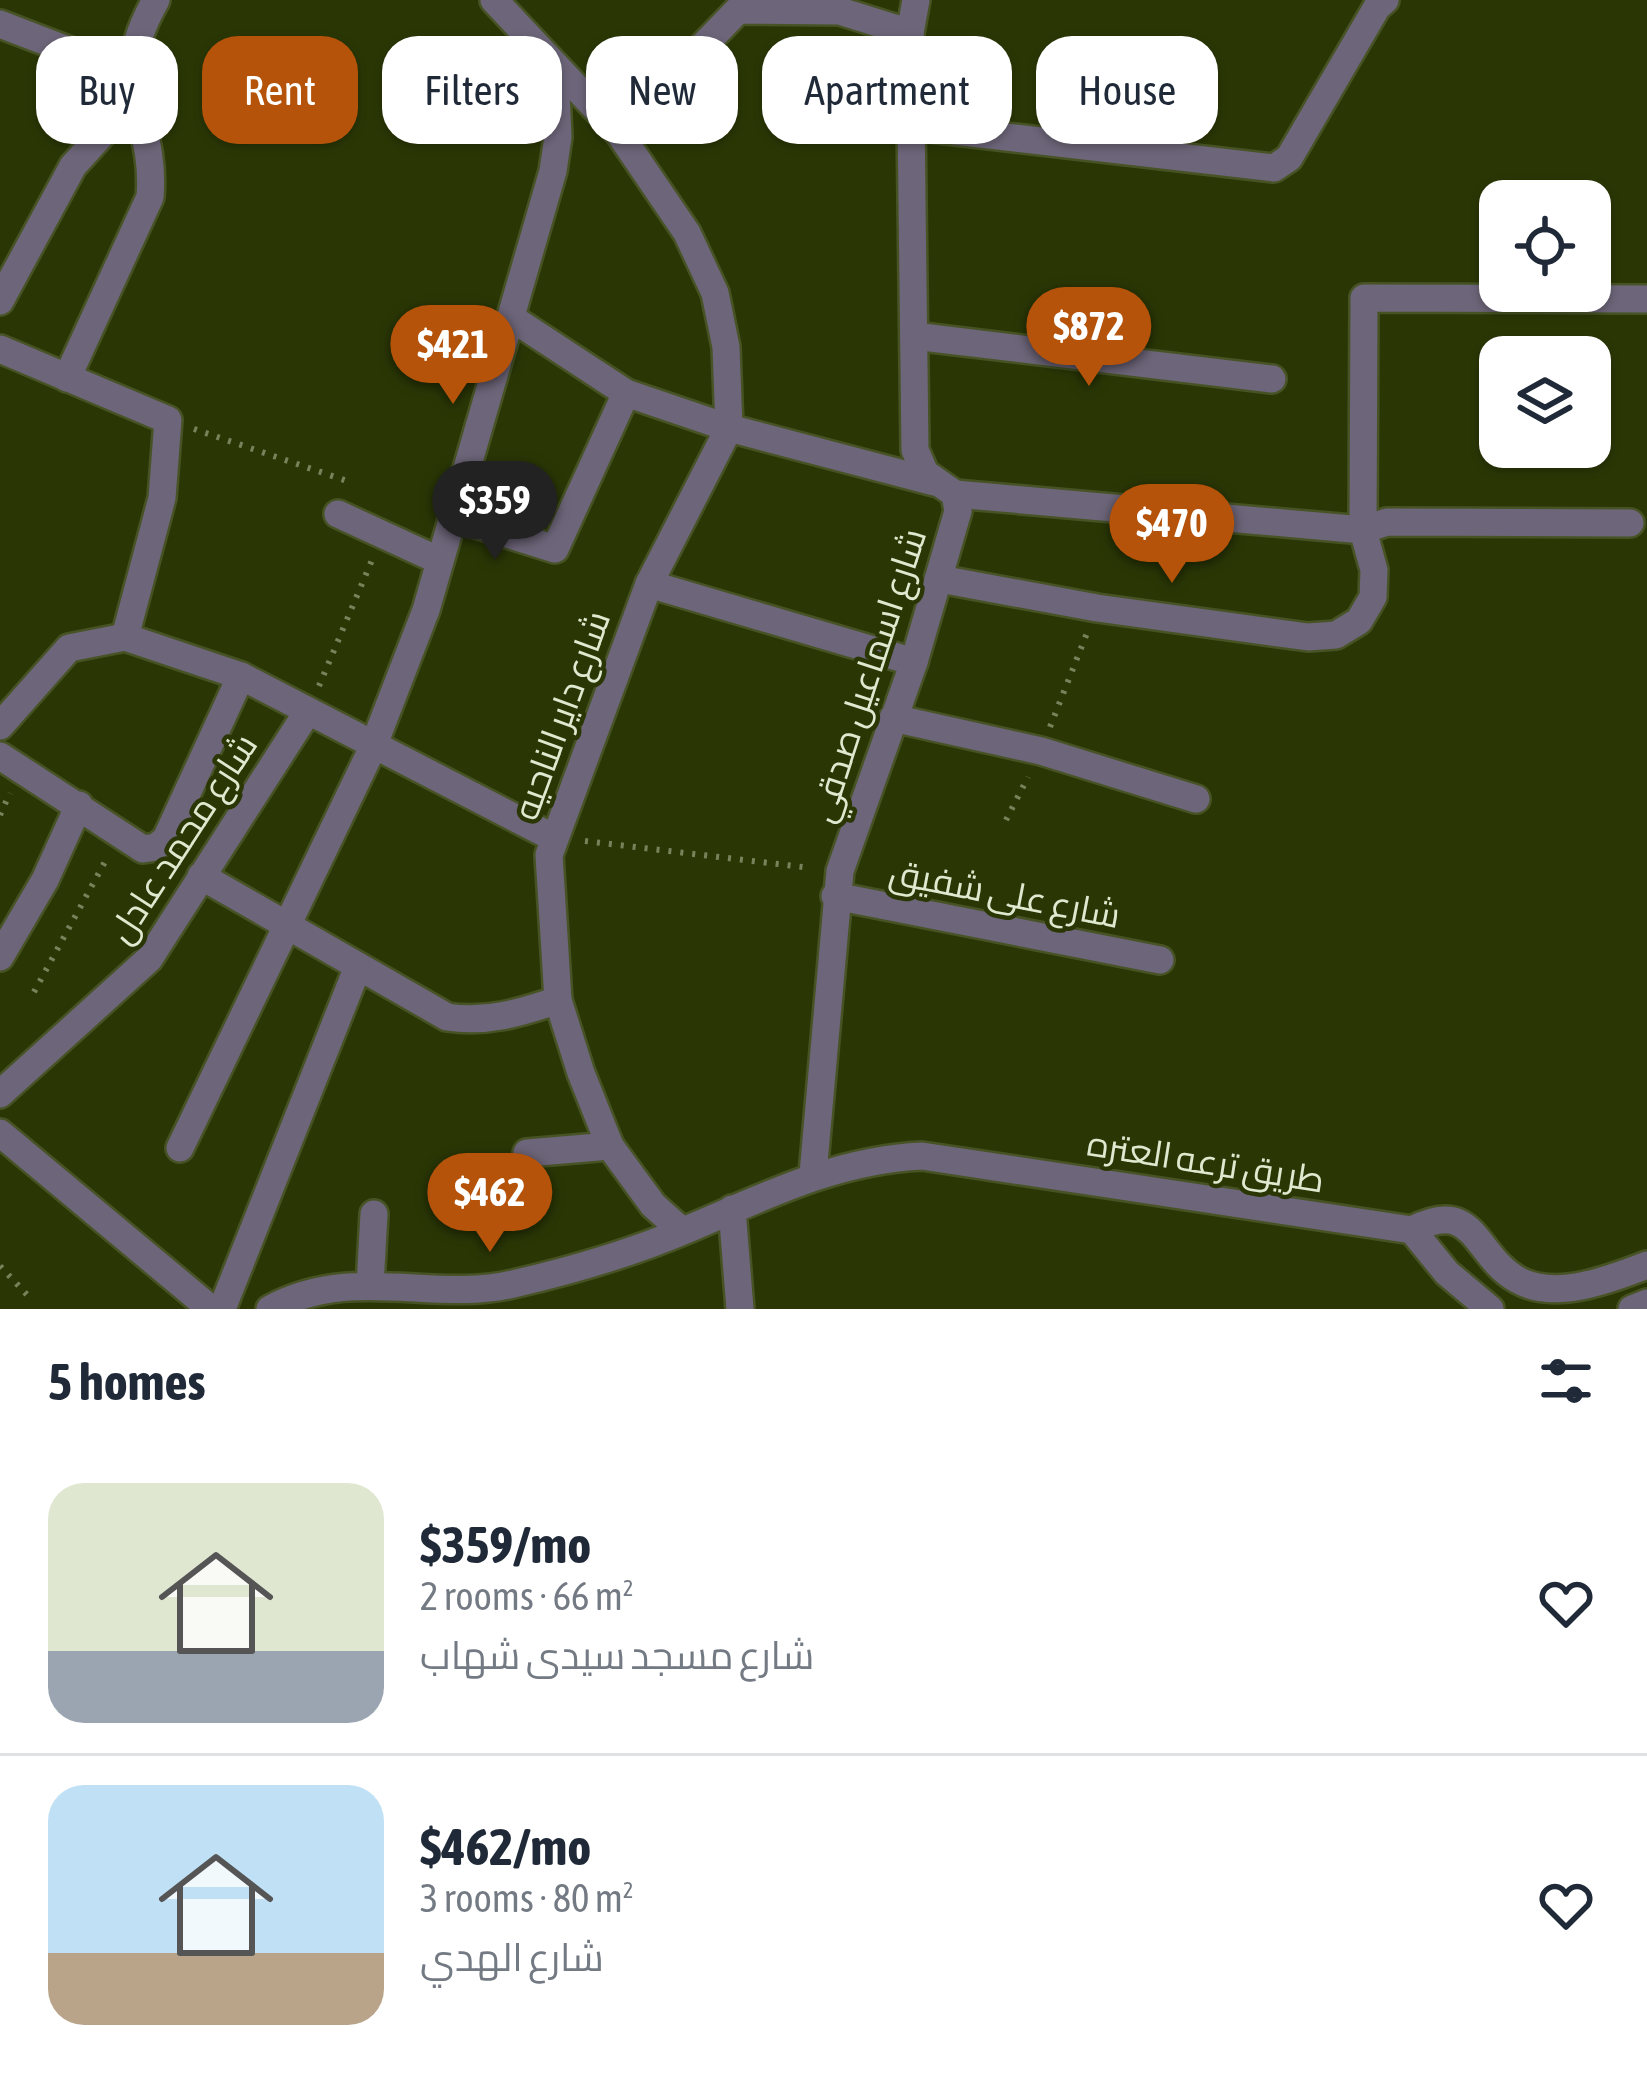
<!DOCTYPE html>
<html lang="en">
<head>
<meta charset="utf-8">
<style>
	:root { --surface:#fff; --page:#f2f2f3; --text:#1f2937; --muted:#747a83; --line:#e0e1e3; --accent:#b45309 }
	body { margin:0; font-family:"Asap Condensed",Cairo,sans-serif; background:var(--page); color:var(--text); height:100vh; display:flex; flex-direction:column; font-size:45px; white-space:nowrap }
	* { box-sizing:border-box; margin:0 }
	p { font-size:39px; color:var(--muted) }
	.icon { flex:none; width:66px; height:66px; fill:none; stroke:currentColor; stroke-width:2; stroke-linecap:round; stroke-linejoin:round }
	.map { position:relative; height:1309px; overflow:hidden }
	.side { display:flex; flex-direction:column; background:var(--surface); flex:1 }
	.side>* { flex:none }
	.top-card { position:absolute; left:36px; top:36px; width:1575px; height:108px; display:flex; gap:24px }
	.fabs { position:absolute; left:1479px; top:180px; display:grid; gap:24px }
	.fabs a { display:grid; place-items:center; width:132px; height:132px; border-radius:24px; background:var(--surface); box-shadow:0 3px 9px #0004; font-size:60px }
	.price { position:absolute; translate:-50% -102px; padding:0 27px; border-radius:42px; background:var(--accent); color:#fff; font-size:39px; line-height:78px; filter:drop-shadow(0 3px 6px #0008) }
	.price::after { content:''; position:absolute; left:50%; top:72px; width:36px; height:27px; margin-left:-18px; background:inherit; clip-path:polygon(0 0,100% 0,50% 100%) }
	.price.active { background:#222; color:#fff }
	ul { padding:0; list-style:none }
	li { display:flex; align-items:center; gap:36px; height:300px; padding:0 48px }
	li+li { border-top:3px solid var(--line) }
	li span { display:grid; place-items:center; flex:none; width:336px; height:240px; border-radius:36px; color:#555 }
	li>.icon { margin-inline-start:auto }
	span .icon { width:144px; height:144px; fill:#fffc; stroke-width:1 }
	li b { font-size:51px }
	h2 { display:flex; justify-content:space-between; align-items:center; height:144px; padding:0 48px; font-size:51px }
	.pill { padding:0 42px; border-radius:36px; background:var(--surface); box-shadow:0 3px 9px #0004; font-size:42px; line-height:108px }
	.pill.active { background:var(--accent); color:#fff }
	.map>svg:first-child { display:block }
</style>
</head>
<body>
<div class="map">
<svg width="1647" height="1309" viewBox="0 0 1647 1309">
	<rect width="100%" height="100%" fill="#2a3705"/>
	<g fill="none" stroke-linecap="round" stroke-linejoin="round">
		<defs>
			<g id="street">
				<path d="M 494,0 L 619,133 L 687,233 L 715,293 L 726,347 L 729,428 L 649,584 L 549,855 L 558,1000 L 581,1073 L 610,1146 L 653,1205 L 682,1231"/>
				<path d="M 0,24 L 130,74"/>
				<path d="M 912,126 L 1274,168 L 1289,158 L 1377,7 L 1385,0"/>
				<path d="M 619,133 L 738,10 L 840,11 L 910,33"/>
				<path d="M 0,301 L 73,166 L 133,100"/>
				<path d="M 513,319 L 626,393 L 729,428 L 934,482"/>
				<path d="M 914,336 L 1272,379"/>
				<path d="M 0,349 L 168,420 L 162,498 L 125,637"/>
				<path d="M 67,378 L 150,197 C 157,112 104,91 156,0"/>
				<path d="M 955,494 L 1363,530 L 1387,522 L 1630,523"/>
				<path d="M 338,514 L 440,561"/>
				<path d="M 453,517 L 555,549 L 626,393"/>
				<path d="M 940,579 L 1097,608 L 1308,637 L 1336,635 L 1359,621 L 1373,597 L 1374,570 L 1363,530 L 1364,298 L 1647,299"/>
				<path d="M 649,584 L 914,662"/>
				<path d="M 893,718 L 1041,751 L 1196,799"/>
				<path d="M 0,726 L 69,648 L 125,637 L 241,676 L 552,837"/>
				<path d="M 0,756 L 143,849 L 156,847 L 166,839 L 241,676"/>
				<path d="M 201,876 L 447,1017 C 487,1023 520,1013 558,1000"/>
				<path d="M 835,896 L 1160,960"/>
				<path d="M 0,957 L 45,880 L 79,805"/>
				<path d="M 0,1094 L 149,959 L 308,711"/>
				<path d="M 0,1133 L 211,1309"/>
				<path d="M 180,1148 L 373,747 L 426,610 L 553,171 L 558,137 L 555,70"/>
				<path d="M 527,1153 L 610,1146"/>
				<path d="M 813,1174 L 840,871 L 914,662 L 958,511 L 955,494 L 925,473 L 915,450 L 910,33 L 916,0"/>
				<path d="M 732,1209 L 740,1309"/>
				<path d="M 1412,1230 L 1447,1273 L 1490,1309"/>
				<path d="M 370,1286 L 374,1214"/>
				<path d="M 222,1309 L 357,969"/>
				<path d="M 270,1309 C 353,1264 432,1303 513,1284 C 570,1271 634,1252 688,1229 C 766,1196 836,1160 922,1156 L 1412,1230 C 1476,1196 1474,1256 1518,1280 C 1555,1301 1611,1279 1647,1265"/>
				<path d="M 1632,1309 L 1647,1303"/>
			</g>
		</defs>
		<use href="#street" stroke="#475325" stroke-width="32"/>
		<g stroke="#77835b" stroke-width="6" stroke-dasharray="3 9" stroke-linecap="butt">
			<path d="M 194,429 L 350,482"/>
			<path d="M 319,686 L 372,560"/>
			<path d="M 1050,727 L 1087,633"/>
			<path d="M 0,815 L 10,793"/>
			<path d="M 1006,820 L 1028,777"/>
			<path d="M 585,841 L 811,868"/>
			<path d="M 34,992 L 107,858"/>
			<path d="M 0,1266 L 32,1300"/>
		</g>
		<use href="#street" stroke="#6d6579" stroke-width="27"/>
	</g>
	<g text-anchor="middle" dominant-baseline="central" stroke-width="9" stroke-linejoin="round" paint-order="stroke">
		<g font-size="36" fill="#dfe9cf" stroke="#2a3705">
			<text transform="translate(867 675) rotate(-72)">شارع اسماعيل صدقي</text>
			<text transform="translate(561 715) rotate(-70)">شارع داير الناحيه</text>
			<text transform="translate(182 838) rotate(-57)">شارع محمد عادل</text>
			<text transform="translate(1005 893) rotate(11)">شارع على شفيق</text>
			<text transform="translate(1206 1161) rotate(9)">طريق ترعه العتره</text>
		</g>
	</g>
</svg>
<div class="fabs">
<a><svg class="icon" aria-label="locate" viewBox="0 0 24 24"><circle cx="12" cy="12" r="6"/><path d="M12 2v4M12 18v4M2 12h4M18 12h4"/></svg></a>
<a><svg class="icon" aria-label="layers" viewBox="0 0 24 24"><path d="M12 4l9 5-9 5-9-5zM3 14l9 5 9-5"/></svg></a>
</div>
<b class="price" style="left:1089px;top:389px">$872</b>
<b class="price" style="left:453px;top:407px">$421</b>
<b class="price active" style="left:495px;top:563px">$359</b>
<b class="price" style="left:1172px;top:586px">$470</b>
<b class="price" style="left:490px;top:1255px">$462</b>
<div class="top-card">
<a class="pill">Buy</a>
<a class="pill active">Rent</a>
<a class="pill">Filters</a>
<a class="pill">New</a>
<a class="pill">Apartment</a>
<a class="pill">House</a>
</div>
</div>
<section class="side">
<h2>5 homes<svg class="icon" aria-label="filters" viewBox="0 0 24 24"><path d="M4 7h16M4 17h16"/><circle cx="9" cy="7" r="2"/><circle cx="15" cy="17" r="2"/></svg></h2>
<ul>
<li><span style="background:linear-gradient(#dfe7d0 70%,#9aa5b1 0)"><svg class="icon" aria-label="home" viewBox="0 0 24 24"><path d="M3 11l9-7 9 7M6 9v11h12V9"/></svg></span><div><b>$359/mo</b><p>2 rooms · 66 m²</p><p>شارع مسجد سيدى شهاب</p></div><svg class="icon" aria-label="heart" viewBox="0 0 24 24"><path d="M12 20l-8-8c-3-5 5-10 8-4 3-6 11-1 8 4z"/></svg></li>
<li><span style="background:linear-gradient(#bfe0f5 70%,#b9a48a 0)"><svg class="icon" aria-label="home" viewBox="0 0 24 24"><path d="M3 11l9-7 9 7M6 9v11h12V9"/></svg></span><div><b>$462/mo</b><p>3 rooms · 80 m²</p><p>شارع الهدي</p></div><svg class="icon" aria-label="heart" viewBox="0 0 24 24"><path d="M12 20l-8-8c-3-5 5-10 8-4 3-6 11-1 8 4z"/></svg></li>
</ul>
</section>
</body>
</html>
